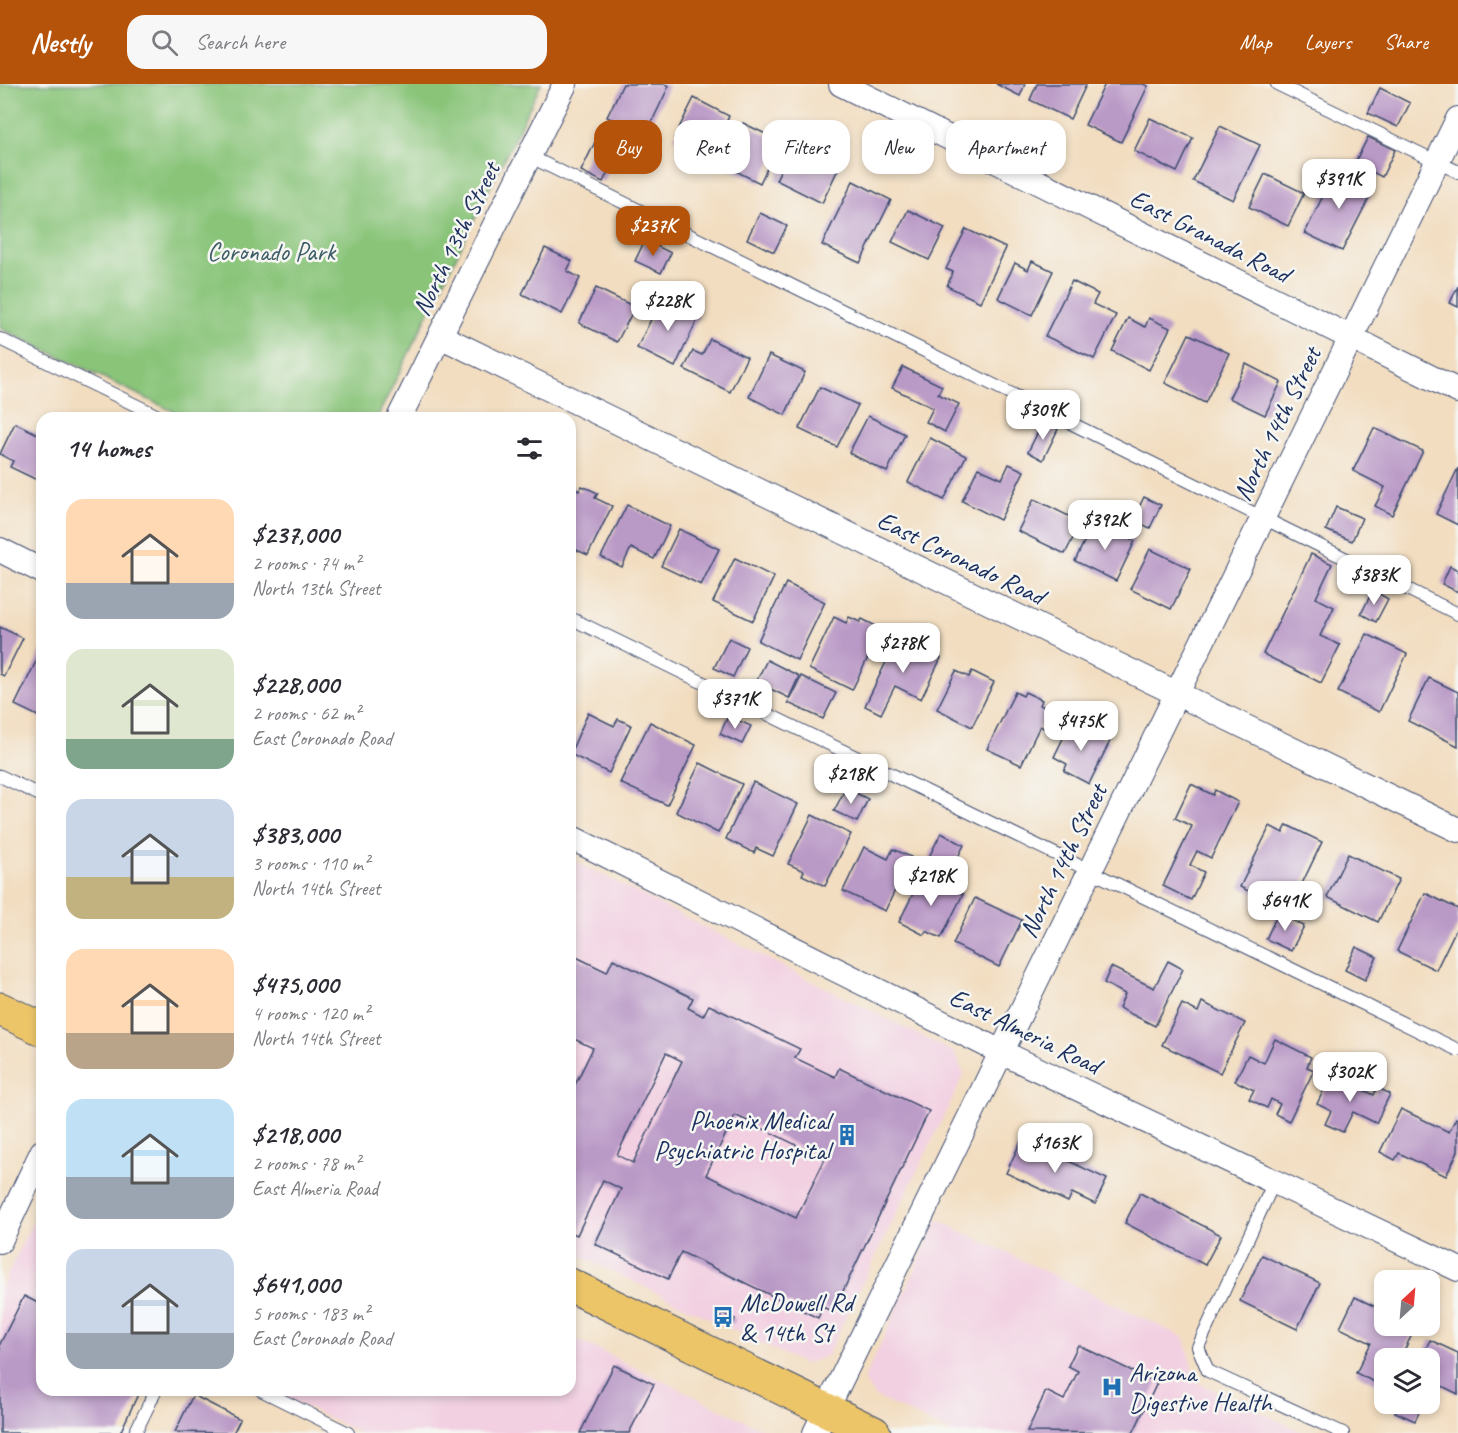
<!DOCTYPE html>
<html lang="en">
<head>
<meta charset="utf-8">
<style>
	:root { --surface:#fff; --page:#f7f7f7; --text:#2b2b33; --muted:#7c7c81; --accent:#b45309 }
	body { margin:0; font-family:Caveat,sans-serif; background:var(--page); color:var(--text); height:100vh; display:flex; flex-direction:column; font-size:22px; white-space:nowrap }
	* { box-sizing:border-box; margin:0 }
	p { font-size:20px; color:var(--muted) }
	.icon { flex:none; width:33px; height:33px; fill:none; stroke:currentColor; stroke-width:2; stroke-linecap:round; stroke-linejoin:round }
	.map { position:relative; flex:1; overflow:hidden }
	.sheet { position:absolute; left:36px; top:328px; width:540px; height:984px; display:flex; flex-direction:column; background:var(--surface); border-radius:18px; box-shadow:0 3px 9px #0003 }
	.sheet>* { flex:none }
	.guide { position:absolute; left:594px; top:36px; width:570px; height:54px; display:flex; gap:12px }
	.needle { width:39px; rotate:26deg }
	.buttons { position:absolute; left:1374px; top:1186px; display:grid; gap:12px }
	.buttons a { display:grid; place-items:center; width:66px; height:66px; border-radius:12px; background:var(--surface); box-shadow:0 3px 9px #0003; font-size:30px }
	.price { position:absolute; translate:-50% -51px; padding:0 14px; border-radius:12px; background:#fff; color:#222; font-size:20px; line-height:39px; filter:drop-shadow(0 2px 3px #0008) }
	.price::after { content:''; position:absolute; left:50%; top:36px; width:18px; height:14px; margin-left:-9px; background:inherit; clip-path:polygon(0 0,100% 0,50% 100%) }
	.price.active { background:var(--accent); color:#fff }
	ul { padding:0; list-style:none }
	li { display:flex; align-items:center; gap:18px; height:150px; padding:0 30px }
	li span { display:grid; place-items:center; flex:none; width:168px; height:120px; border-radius:18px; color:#555 }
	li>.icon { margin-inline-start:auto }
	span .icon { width:72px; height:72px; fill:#fffc; stroke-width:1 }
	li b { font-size:26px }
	h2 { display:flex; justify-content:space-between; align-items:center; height:72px; padding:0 30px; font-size:26px }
	.chip { padding:0 21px; border-radius:18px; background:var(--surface); box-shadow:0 3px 9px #0003; font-size:21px; line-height:54px }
	.chip.active { background:var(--accent); color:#fff }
	header { display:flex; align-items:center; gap:36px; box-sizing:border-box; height:84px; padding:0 30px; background:var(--accent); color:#fff }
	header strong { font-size:28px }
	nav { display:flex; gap:33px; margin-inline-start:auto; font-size:21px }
	.search { width:420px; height:54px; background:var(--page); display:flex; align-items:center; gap:15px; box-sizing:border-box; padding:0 21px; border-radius:18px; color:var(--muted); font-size:22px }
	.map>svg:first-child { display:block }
</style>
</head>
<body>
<header>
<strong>Nestly</strong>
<div class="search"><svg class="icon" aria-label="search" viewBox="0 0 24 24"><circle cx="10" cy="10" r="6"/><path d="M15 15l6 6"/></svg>Search here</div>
<nav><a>Map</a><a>Layers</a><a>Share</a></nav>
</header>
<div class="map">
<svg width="1458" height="1349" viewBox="0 0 1458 1349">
	<rect width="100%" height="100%" fill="#f6f6f2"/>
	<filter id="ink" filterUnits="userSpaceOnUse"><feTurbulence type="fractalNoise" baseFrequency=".0167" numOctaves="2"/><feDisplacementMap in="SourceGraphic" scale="12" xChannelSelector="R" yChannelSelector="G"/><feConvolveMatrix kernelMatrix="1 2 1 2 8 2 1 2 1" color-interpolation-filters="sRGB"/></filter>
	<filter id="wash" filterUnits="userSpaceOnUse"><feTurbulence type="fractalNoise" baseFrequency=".008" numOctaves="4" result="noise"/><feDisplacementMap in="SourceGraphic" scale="24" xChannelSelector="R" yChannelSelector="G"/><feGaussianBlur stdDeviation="1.35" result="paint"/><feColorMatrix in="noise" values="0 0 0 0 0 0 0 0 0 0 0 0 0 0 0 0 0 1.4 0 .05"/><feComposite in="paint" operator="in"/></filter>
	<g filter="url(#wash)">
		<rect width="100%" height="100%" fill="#f2ddc0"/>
		<g fill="#f2cfe1">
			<path d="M 570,775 L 955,969 L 964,991 L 827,1272 L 804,1280 L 570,1167 Z"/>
			<path d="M 42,1118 L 42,1306 L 143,1307 L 121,1349 L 0,1349 L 0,1206 Z"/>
			<path d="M 938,1136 L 1185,1254 L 1195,1297 L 1304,1349 L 952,1349 L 874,1312 L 864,1296 Z"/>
			<path d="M 570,1252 L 770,1349 L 360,1349 L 272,1307 L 570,1306 Z"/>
		</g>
		<path fill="#89c479" stroke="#527a6c" stroke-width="1.5" d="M 0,0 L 541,0 L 377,334 L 187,334 L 0,244 Z"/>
		<g id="blocks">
			<g fill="#b999c6" fill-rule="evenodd">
				<path d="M 623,0 L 664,0 L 669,2 L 645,52 L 607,33 Z"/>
				<path d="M 996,0 L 1025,0 L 1020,12 Z"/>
				<path d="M 1037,0 L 1084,0 L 1086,1 L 1070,35 L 1030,16 Z"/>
				<path d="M 1105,0 L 1143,0 L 1148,2 L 1121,58 L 1085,41 Z"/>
				<path d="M 1380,4 L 1410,19 L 1398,43 L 1368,29 Z"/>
				<path d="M 694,14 L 729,32 L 710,71 L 674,54 Z"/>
				<path d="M 1150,34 L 1193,54 L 1177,88 L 1134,67 Z"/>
				<path d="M 743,39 L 780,57 L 760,99 L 723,81 Z"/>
				<path d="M 1220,42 L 1260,61 L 1233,116 L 1193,97 Z"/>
				<path d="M 1368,53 L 1395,66 L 1382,93 L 1355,79 Z"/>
				<path d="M 596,56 L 624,69 L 615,88 L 609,86 L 603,98 L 581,87 Z"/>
				<path d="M 804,66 L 839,83 L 822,119 L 776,96 L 786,74 L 797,79 Z"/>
				<path d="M 1336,85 L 1374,104 L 1342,167 L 1305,149 Z"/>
				<path d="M 1265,90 L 1304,109 L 1288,142 L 1249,123 Z"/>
				<path d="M 853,97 L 891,116 L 860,179 L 822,161 Z"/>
				<path d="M 908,126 L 945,144 L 929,176 L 892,158 Z"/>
				<path d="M 760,129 L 787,142 L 774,168 L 747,155 Z"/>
				<path d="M 966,145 L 1006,164 L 980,218 L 947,202 L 953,188 L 946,185 Z"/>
				<path d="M 645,156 L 671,169 L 661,189 L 635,177 Z"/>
				<path d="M 545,164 L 572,177 L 567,187 L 580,194 L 562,230 L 522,210 Z"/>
				<path d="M 1032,177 L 1053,187 L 1032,231 L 998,214 L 1015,179 L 1028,186 Z"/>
				<path d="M 1072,197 L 1098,210 L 1093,220 L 1116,231 L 1094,275 L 1045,252 Z"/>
				<path d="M 1458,202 L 1458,223 L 1450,219 Z"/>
				<path d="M 596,204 L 635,223 L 617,258 L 579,239 Z"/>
				<path d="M 662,213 L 699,232 L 675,283 L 637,264 Z"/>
				<path d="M 1128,234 L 1145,243 L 1149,234 L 1170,244 L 1149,286 L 1112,267 Z"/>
				<path d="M 1189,250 L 1229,269 L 1205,319 L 1165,299 Z"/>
				<path d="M 710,255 L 747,273 L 730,308 L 684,285 L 693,267 L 702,271 Z"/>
				<path d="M 769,271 L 805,288 L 785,331 L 749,313 Z"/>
				<path d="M 1246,280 L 1281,298 L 1265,331 L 1229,314 Z"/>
				<path d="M 903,283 L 942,302 L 938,310 L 959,320 L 945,348 L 926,338 L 933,324 L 892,304 Z"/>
				<path d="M 820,303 L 858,321 L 837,363 L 799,345 Z"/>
				<path d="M 868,332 L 905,350 L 887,388 L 849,369 Z"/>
				<path d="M 1043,338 L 1058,345 L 1043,376 L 1028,368 Z"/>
				<path d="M 15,339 L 42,352 L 42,390 L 39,397 L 10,383 L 13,377 L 0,370 Z"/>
				<path d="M 1374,344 L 1423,367 L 1392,431 L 1375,422 L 1385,403 L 1353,387 Z"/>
				<path d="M 930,354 L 966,372 L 944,416 L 908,398 Z"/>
				<path d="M 1009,380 L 1024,387 L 1000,436 L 962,417 L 978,384 L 1002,395 Z"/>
				<path d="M 1458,384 L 1458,441 L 1436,430 Z"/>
				<path d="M 570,402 L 579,407 L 582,402 L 598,409 L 595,414 L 612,422 L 588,471 L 570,463 Z"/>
				<path d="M 1144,413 L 1161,421 L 1150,444 L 1133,436 Z"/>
				<path d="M 1034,415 L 1081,438 L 1065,470 L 1018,447 Z"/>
				<path d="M 627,421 L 670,442 L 654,475 L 631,464 L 622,483 L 601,473 Z"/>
				<path d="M 1336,423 L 1362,434 L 1352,457 L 1326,446 Z"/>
				<path d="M 1094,437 L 1135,457 L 1116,497 L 1075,477 Z"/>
				<path d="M 679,445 L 719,465 L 701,501 L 661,482 Z"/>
				<path d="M 1150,465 L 1191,485 L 1171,525 L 1130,505 Z"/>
				<path d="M 1311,470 L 1332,480 L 1316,514 L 1334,523 L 1320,552 L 1340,561 L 1321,599 L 1263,570 Z"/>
				<path d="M 735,474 L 774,493 L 753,537 L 713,518 Z"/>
				<path d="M 1450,482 L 1458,486 L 1458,508 L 1442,500 Z"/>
				<path d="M 786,499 L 825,518 L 797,576 L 758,557 Z"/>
				<path d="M 1373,506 L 1388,515 L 1376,538 L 1361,530 Z"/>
				<path d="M 834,533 L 846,539 L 849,533 L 860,538 L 862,535 L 882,545 L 852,606 L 809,585 Z"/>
				<path d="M 0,543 L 23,554 L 4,592 L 0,590 Z"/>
				<path d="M 1367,550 L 1407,570 L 1379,628 L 1338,608 Z"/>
				<path d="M 898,553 L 941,574 L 921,615 L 895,602 L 881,630 L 865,622 Z"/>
				<path d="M 729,554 L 747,563 L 733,593 L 714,584 Z"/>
				<path d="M 42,565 L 42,634 L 15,621 Z"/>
				<path d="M 767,576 L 799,592 L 789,614 L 756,598 Z"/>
				<path d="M 956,587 L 969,593 L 972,587 L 994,598 L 972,643 L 937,625 Z"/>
				<path d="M 801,592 L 836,609 L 823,635 L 788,619 Z"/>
				<path d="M 1429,594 L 1458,608 L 1458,662 L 1408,637 Z"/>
				<path d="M 1015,608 L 1023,612 L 1025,608 L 1042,616 L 1040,621 L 1064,633 L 1055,650 L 1040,642 L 1021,681 L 987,665 Z"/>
				<path d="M 588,629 L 614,642 L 618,635 L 631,641 L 609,689 L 570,670 Z"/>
				<path d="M 728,632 L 751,642 L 742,660 L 720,650 Z"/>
				<path d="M 650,638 L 696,661 L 667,721 L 620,699 Z"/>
				<path d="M 1071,638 L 1110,657 L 1089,700 L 1064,687 L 1067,680 L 1054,673 Z"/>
				<path d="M 700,679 L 742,700 L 718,749 L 676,728 Z"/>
				<path d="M 753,698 L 798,720 L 773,772 L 756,764 L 754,769 L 726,755 Z"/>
				<path d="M 1191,700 L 1213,711 L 1215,706 L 1238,718 L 1211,774 L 1197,767 L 1190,781 L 1204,788 L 1191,816 L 1163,802 L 1192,742 L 1175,734 Z"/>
				<path d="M 846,704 L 868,715 L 857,738 L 834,727 Z"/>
				<path d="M 812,731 L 851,750 L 825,802 L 802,791 L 804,787 L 788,780 Z"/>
				<path d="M 1287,741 L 1322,758 L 1297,810 L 1287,805 L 1279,822 L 1240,803 L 1270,742 L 1283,749 Z"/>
				<path d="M 941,749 L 964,761 L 952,785 L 929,773 Z"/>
				<path d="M 864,763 L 888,775 L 893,765 L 911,773 L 885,827 L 843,807 Z"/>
				<path d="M 1348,770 L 1399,795 L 1378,838 L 1327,813 Z"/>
				<path d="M 923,790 L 963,810 L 941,854 L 926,847 L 924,851 L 899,838 Z"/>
				<path d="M 1425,809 L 1458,825 L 1458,841 L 1436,886 L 1397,867 Z"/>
				<path d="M 975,814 L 1022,836 L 999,883 L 953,860 Z"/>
				<path d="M 1278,829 L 1304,842 L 1291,867 L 1266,855 Z"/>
				<path d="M 1356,863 L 1377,873 L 1365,896 L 1345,886 Z"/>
				<path d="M 570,870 L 607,888 L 613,875 L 693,914 L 688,924 L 703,932 L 709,921 L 800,965 L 795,974 L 835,993 L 839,984 L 929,1027 L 833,1228 L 823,1223 L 818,1234 L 681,1168 L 668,1195 L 595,1160 L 621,1105 L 603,1096 L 577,1151 L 570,1148 L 570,1011 L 593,964 L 570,953 ZM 666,969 L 682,977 L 633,1079 L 617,1071 ZM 735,1031 L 825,1075 L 796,1134 L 706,1091 Z"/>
				<path d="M 1168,877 L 1183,885 L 1155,942 L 1119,924 L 1125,910 L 1104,899 L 1111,883 L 1154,904 Z"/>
				<path d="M 1202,918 L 1245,939 L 1220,989 L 1162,961 L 1182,920 L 1198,928 Z"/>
				<path d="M 1275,955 L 1311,973 L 1307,983 L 1314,986 L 1289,1037 L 1275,1030 L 1280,1020 L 1271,1015 L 1267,1024 L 1249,1015 L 1254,1006 L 1235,997 L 1248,971 L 1264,979 Z"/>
				<path d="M 1331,991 L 1374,1011 L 1377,1003 L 1390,1010 L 1376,1039 L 1353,1028 L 1343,1048 L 1325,1040 L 1331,1027 L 1317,1020 Z"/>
				<path d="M 1401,1025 L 1449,1048 L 1456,1034 L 1458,1035 L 1458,1067 L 1446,1092 L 1399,1069 L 1395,1076 L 1380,1068 Z"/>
				<path d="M 1022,1055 L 1107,1095 L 1095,1120 L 1072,1109 L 1068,1118 L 1006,1089 Z"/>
				<path d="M 1140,1109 L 1221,1151 L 1205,1181 L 1125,1139 Z"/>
				<path d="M 1262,1171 L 1320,1199 L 1297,1245 L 1240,1217 Z"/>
				<path d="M 24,1212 L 42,1221 L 42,1306 L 140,1306 L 120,1349 L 0,1349 L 0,1260 Z"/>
				<path d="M 1355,1213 L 1384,1227 L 1384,1242 L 1416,1242 L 1400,1275 L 1384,1275 L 1384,1303 L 1356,1289 L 1371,1259 L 1340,1244 Z"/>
				<path d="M 722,1229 L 735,1235 L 733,1240 L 720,1234 Z"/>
				<path d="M 1430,1256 L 1458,1269 L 1458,1310 L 1434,1298 L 1430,1307 L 1430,1275 L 1421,1275 Z"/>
				<path d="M 1078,1261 L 1157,1299 L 1133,1349 L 1027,1348 L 1046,1307 L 1064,1316 L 1078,1287 L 1068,1282 Z"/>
				<path d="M 614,1281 L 654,1300 L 629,1349 L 580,1349 Z"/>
				<path d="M 193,1311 L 240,1335 L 233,1349 L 175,1348 Z"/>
				<path d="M 1399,1320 L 1423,1320 L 1415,1337 L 1395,1328 Z"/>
			</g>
		</g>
	</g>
	<g filter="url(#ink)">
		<use href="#blocks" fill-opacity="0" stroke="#3b496d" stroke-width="1.5"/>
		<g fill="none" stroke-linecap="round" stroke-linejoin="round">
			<defs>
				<g id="lane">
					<path d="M 1277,0 L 1458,88"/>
					<path d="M 529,72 L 1458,530"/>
					<path d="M 0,255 L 162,334"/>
					<path d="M 570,534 L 1458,966"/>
					<path d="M 0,692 L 42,712"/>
					<path d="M 1274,1098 L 1198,1263 L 1208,1287 L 1343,1349"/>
					<path d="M 261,1306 L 348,1349"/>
					<path d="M 135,1349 L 156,1306"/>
				</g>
				<g id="street">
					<path d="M 841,0 L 1458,307"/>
					<path d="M 440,252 L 1458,746"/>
					<path d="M 399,334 L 565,0"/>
					<path d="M 0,466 L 42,487"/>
					<path d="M 570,753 L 1001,968 L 1458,1185"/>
					<path d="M 0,1157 L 42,1068"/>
					<path d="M 815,1349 L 1458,35"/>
				</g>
				<g id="primary">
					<path d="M 0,925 L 42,945"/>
					<path d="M 570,1201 L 874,1349"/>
				</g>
			</defs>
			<use href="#lane" stroke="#3b496d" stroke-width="14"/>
			<use href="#street" stroke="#3b496d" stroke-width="26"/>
			<use href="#primary" stroke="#3b496d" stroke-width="35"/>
			<use href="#lane" stroke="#fff" stroke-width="12"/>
			<use href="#street" stroke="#fff" stroke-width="24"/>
			<use href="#primary" stroke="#edc569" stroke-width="33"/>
		</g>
	</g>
	<defs>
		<symbol id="building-bare" viewBox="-9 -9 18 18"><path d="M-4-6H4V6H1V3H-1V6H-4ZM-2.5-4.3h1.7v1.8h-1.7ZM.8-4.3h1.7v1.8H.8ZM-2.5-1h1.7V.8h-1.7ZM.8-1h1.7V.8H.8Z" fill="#1f6fb2" stroke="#f6f6f2" stroke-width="2.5" paint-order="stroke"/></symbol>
		<symbol id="bus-bare" viewBox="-9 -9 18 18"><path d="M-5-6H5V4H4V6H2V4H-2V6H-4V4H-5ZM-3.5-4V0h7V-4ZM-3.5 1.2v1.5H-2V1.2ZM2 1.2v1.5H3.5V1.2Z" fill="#1f6fb2" stroke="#f6f6f2" stroke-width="2.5" paint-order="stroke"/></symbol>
		<symbol id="hospital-bare" viewBox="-9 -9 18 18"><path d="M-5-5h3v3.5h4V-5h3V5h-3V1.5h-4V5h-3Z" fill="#1f6fb2" stroke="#f6f6f2" stroke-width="2.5" paint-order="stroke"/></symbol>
	</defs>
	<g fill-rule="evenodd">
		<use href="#building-bare" x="832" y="1036" width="30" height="30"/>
		<use href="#bus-bare" x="708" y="1218" width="30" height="30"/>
		<use href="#hospital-bare" x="1097" y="1288" width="30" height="30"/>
	</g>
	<g text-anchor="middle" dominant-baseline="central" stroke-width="5" stroke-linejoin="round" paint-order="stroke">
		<g font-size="26" fill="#1b2f5e" stroke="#f6f6f2">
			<text transform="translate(1210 152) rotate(27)">East Granada Road</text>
			<text transform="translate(456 155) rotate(-64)">North 13th Street</text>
			<text transform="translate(1277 340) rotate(-64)">North 14th Street</text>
			<text transform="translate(961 474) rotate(26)">East Coronado Road</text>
			<text transform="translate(1063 777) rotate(-64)">North 14th Street</text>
			<text transform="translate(1025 947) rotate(26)">East Almeria Road</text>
		</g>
		<g font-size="26" fill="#3c5c66" stroke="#f6f6f2">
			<text x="271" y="167">Coronado Park</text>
		</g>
		<g font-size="26" fill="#1b2f5e" stroke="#f6f6f2" text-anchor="start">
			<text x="830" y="1036" text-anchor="end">Phoenix Medical<tspan x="830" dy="30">Psychiatric Hospital</tspan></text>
			<text x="740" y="1218">McDowell Rd<tspan x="740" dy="30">&amp; 14th St</tspan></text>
			<text x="1129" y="1288">Arizona<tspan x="1129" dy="30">Digestive Health</tspan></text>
		</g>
	</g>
</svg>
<div class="buttons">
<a><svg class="needle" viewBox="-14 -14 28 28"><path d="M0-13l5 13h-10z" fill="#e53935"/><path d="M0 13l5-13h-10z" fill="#7c7c81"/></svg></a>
<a><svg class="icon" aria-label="layers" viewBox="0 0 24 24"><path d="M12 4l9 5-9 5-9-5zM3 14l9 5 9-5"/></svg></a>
</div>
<b class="price" style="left:1339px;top:126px">$391K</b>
<b class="price active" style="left:653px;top:173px">$237K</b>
<b class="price" style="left:668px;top:248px">$228K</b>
<b class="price" style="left:1043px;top:357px">$309K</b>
<b class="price" style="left:1105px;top:467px">$392K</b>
<b class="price" style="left:1374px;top:522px">$383K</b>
<b class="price" style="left:903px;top:590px">$278K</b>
<b class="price" style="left:735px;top:646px">$371K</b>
<b class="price" style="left:1081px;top:668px">$475K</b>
<b class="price" style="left:851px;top:721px">$218K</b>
<b class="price" style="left:931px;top:823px">$218K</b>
<b class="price" style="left:1285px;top:848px">$641K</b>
<b class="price" style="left:1350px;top:1019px">$302K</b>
<b class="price" style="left:1055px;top:1090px">$163K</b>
<div class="guide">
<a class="chip active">Buy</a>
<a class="chip">Rent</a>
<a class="chip">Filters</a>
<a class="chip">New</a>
<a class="chip">Apartment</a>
</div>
<section class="sheet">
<h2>14 homes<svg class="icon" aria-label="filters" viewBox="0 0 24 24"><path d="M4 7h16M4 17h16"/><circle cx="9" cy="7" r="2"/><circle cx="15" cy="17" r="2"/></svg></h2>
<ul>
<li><span style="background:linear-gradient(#ffd9b3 70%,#9aa5b1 0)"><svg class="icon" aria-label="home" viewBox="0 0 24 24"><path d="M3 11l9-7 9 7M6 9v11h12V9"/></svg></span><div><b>$237,000</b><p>2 rooms · 74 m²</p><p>North 13th Street</p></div></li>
<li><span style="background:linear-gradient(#dfe7d0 75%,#7fa58c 0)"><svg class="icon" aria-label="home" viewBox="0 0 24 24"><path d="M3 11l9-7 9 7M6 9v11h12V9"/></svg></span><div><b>$228,000</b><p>2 rooms · 62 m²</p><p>East Coronado Road</p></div></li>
<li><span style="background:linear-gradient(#c9d6e8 65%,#c2b280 0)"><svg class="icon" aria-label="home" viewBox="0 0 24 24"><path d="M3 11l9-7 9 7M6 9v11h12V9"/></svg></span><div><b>$383,000</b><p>3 rooms · 110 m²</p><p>North 14th Street</p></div></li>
<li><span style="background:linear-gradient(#ffd9b3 70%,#b9a48a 0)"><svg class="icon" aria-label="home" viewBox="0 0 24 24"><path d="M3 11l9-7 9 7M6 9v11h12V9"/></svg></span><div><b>$475,000</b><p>4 rooms · 120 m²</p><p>North 14th Street</p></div></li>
<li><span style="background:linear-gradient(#bfe0f5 65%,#9aa5b1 0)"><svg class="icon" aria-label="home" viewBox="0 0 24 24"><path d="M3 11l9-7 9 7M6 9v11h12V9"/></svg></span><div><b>$218,000</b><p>2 rooms · 78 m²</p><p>East Almeria Road</p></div></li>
<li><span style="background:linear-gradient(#c9d6e8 70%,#9aa5b1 0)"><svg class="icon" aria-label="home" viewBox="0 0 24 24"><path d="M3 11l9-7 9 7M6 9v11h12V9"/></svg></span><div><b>$641,000</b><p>5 rooms · 183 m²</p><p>East Coronado Road</p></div></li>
</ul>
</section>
</div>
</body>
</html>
